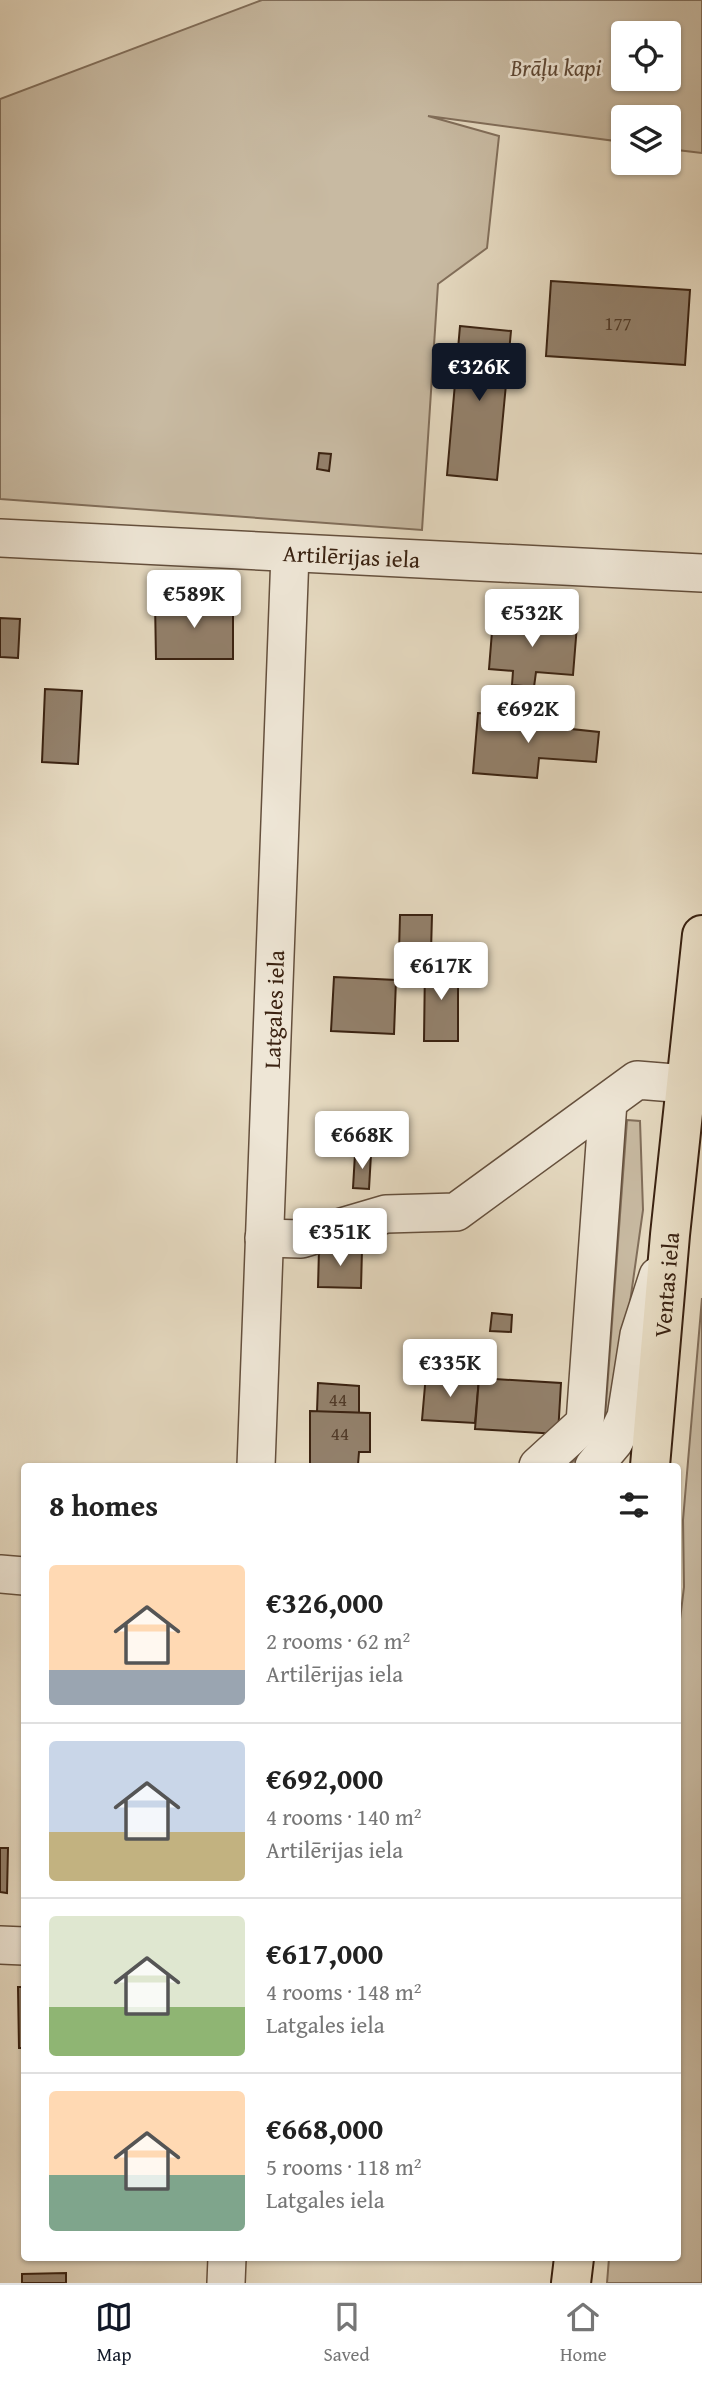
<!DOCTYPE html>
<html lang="en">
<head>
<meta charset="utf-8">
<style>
	:root { --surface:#fff; --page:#f2f2f2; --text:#222; --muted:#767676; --line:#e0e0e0; --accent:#111827 }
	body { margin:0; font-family:"Gentium Book Plus",serif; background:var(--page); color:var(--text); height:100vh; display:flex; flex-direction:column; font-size:26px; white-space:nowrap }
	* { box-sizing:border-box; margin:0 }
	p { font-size:23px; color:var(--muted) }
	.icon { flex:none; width:38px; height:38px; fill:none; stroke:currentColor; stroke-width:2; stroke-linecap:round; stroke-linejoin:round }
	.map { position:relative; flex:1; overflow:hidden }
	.sheet { position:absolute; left:21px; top:1463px; width:660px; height:798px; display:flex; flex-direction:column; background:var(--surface); border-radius:7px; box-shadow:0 2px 5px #0004 }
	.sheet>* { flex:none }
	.tools { position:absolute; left:611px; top:21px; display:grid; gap:14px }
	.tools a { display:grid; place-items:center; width:70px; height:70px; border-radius:7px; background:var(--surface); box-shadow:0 2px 5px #0004; font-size:35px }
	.price { position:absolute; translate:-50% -60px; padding:0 16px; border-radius:7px; background:#fff; color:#222; font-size:23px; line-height:46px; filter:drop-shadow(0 2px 4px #0008) }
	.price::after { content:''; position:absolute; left:50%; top:42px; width:21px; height:16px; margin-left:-10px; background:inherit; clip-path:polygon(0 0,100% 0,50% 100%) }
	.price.on { background:var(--accent); color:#fff }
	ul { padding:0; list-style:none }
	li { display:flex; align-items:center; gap:21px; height:175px; padding:0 28px }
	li+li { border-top:2px solid var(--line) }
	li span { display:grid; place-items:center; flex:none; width:196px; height:140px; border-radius:7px; color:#555 }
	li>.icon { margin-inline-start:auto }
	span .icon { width:84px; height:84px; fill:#fffc; stroke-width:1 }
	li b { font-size:30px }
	h2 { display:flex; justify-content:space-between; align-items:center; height:84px; padding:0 28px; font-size:30px }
	.tab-bar { display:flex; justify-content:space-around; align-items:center; height:98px; border-top:2px solid var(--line); background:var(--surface); font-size:19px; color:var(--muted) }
	.tab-bar a { display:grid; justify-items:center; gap:4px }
	.tab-bar .on { color:var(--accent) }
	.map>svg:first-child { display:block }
</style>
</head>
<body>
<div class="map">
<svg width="702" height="2283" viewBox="0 0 702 2283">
	<rect width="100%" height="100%" fill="#e5d9c0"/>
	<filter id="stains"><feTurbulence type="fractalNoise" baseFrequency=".00286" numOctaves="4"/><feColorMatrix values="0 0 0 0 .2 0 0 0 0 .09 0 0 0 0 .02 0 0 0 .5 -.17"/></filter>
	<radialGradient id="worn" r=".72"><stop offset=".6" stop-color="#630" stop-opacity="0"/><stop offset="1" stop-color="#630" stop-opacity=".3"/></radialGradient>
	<g fill="#c8baa2" stroke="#816e5a" stroke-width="2" fill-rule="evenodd">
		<path d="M 262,0 L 702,0 L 702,153 L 669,149 L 668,117 L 623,117 L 623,142 L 428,116 L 499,136 L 487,248 L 438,284 L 422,530 L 0,499 L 0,99 ZM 623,33 L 668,33 L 668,79 L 623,79 Z"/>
		<path d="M 627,1120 L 640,1121 L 643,1210 L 615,1409 L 589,1448 L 568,1466 L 560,1466 L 601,1427 L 605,1418 Z"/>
		<path d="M 702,1298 L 702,2283 L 607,2283 L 609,2258 L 677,2258 L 677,1644 L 684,1587 L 683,1520 Z"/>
	</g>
	<g fill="#93816c" stroke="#3a2211" stroke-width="2">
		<path d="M 551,281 L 690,290 L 685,365 L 546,356 Z"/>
		<path d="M 460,326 L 511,331 L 497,480 L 447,475 Z"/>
		<path d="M 319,453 L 331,454 L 329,471 L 317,469 Z"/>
		<path d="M 233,600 L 233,659 L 156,659 L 155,601 Z"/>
		<path d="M 0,618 L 20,619 L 18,658 L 0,657 Z"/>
		<path d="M 493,619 L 577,625 L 573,675 L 536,672 L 534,687 L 512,685 L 513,671 L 489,669 Z"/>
		<path d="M 45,689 L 82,691 L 78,764 L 42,762 Z"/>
		<path d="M 478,713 L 563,720 L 562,728 L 599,732 L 596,762 L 539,758 L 537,778 L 473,773 Z"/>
		<path d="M 400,915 L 432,915 L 431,952 L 399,952 Z"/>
		<path d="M 425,963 L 458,964 L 458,1041 L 424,1041 Z"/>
		<path d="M 334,977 L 396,980 L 394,1034 L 331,1031 Z"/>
		<path d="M 355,1154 L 371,1154 L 369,1189 L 353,1188 Z"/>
		<path d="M 319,1249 L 362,1250 L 361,1288 L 318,1287 Z"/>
		<path d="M 492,1313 L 512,1315 L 511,1332 L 490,1331 Z"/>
		<path d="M 426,1374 L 479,1378 L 475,1423 L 422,1420 Z"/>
		<path d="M 479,1378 L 561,1383 L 558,1434 L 475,1429 Z"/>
		<path d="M 318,1383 L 359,1386 L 359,1413 L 317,1412 Z"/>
		<path d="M 310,1411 L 370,1413 L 370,1452 L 359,1452 L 358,1465 L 310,1465 Z"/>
		<path d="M 0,1848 L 8,1848 L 7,1893 L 0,1892 Z"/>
		<path d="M 18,1987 L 24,1987 L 24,2048 L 19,2048 Z"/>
		<path d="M 66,2273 L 66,2283 L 22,2283 L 22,2274 Z"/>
	</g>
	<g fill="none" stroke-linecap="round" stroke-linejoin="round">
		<defs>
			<g id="minor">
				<path id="s1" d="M 0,538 L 702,573"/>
				<path d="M 264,1238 L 301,1239 L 386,1214 L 456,1212 L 637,1080 L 686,1084"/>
				<path id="s2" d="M 256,1466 L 290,554"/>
				<path d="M 538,1466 L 585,1423 L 608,1102"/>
				<path d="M 594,1466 L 614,1442 L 626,1417 L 639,1335 L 658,1276"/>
				<path d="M 0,1574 L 24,1576"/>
				<path d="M 0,1945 L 24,1946"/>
				<path d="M 226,2283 L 227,2258"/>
			</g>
			<g id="highway">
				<path id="s3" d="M 650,1466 L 670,1235 L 702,935"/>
				<path d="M 571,2283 L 574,2258"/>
			</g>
		</defs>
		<use href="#minor" stroke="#65503d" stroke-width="40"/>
		<use href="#highway" stroke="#3a2211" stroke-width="42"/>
		<use href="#minor" stroke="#eee6d6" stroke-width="37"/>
		<use href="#highway" stroke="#e5d9c0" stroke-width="38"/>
	</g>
	<g text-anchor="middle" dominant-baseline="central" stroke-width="5" stroke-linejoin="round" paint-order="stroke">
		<g font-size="19" fill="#503a28">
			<text x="618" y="323">177</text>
			<text x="338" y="1399">44</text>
			<text x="340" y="1433">44</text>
		</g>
		<g font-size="23" font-style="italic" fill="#5e4835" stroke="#eee6d6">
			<text x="556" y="67">Brāļu kapi</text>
		</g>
		<g font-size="23" fill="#3a2211" stroke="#eee6d6">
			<text stroke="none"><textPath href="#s1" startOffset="352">Artilērijas iela</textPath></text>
			<text stroke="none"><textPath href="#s2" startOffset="457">Latgales iela</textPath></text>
			<text stroke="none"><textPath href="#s3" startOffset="182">Ventas iela</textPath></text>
		</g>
	</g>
	<rect width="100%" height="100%" filter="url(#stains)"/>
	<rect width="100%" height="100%" fill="url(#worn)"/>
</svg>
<div class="tools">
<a><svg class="icon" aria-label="locate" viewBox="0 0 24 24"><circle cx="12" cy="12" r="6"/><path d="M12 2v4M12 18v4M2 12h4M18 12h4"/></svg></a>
<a><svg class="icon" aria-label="layers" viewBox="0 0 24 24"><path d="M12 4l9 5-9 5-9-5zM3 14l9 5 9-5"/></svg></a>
</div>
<b class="price on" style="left:479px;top:403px">€326K</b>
<b class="price" style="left:194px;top:630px">€589K</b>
<b class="price" style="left:532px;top:649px">€532K</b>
<b class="price" style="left:528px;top:745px">€692K</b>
<b class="price" style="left:441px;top:1002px">€617K</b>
<b class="price" style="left:362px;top:1171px">€668K</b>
<b class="price" style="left:340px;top:1268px">€351K</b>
<b class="price" style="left:450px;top:1399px">€335K</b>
<section class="sheet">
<h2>8 homes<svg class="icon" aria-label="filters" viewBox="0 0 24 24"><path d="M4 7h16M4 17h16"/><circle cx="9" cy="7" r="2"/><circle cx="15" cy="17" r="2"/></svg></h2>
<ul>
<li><span style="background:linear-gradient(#ffd9b3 75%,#9aa5b1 0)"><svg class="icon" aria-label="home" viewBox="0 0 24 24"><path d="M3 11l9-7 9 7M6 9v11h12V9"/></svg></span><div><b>€326,000</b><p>2 rooms · 62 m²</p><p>Artilērijas iela</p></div></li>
<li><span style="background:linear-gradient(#c9d6e8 65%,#c2b280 0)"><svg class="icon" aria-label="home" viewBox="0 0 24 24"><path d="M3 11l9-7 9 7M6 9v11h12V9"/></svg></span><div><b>€692,000</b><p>4 rooms · 140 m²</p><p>Artilērijas iela</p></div></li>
<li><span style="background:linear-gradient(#dfe7d0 65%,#8fb573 0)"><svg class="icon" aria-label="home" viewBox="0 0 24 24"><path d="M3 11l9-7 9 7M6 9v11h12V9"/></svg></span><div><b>€617,000</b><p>4 rooms · 148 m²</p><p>Latgales iela</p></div></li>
<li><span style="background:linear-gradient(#ffd9b3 60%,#7fa58c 0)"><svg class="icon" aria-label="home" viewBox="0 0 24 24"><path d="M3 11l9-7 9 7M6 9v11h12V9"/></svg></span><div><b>€668,000</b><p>5 rooms · 118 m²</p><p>Latgales iela</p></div></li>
</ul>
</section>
</div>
<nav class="tab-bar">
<a class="on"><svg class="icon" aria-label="map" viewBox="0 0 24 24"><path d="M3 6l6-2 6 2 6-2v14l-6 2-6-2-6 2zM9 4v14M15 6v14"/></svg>Map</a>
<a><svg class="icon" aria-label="saved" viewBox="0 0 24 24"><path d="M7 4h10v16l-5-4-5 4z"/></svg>Saved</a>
<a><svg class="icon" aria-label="home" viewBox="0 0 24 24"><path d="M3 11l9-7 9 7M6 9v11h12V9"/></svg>Home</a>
</nav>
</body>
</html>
